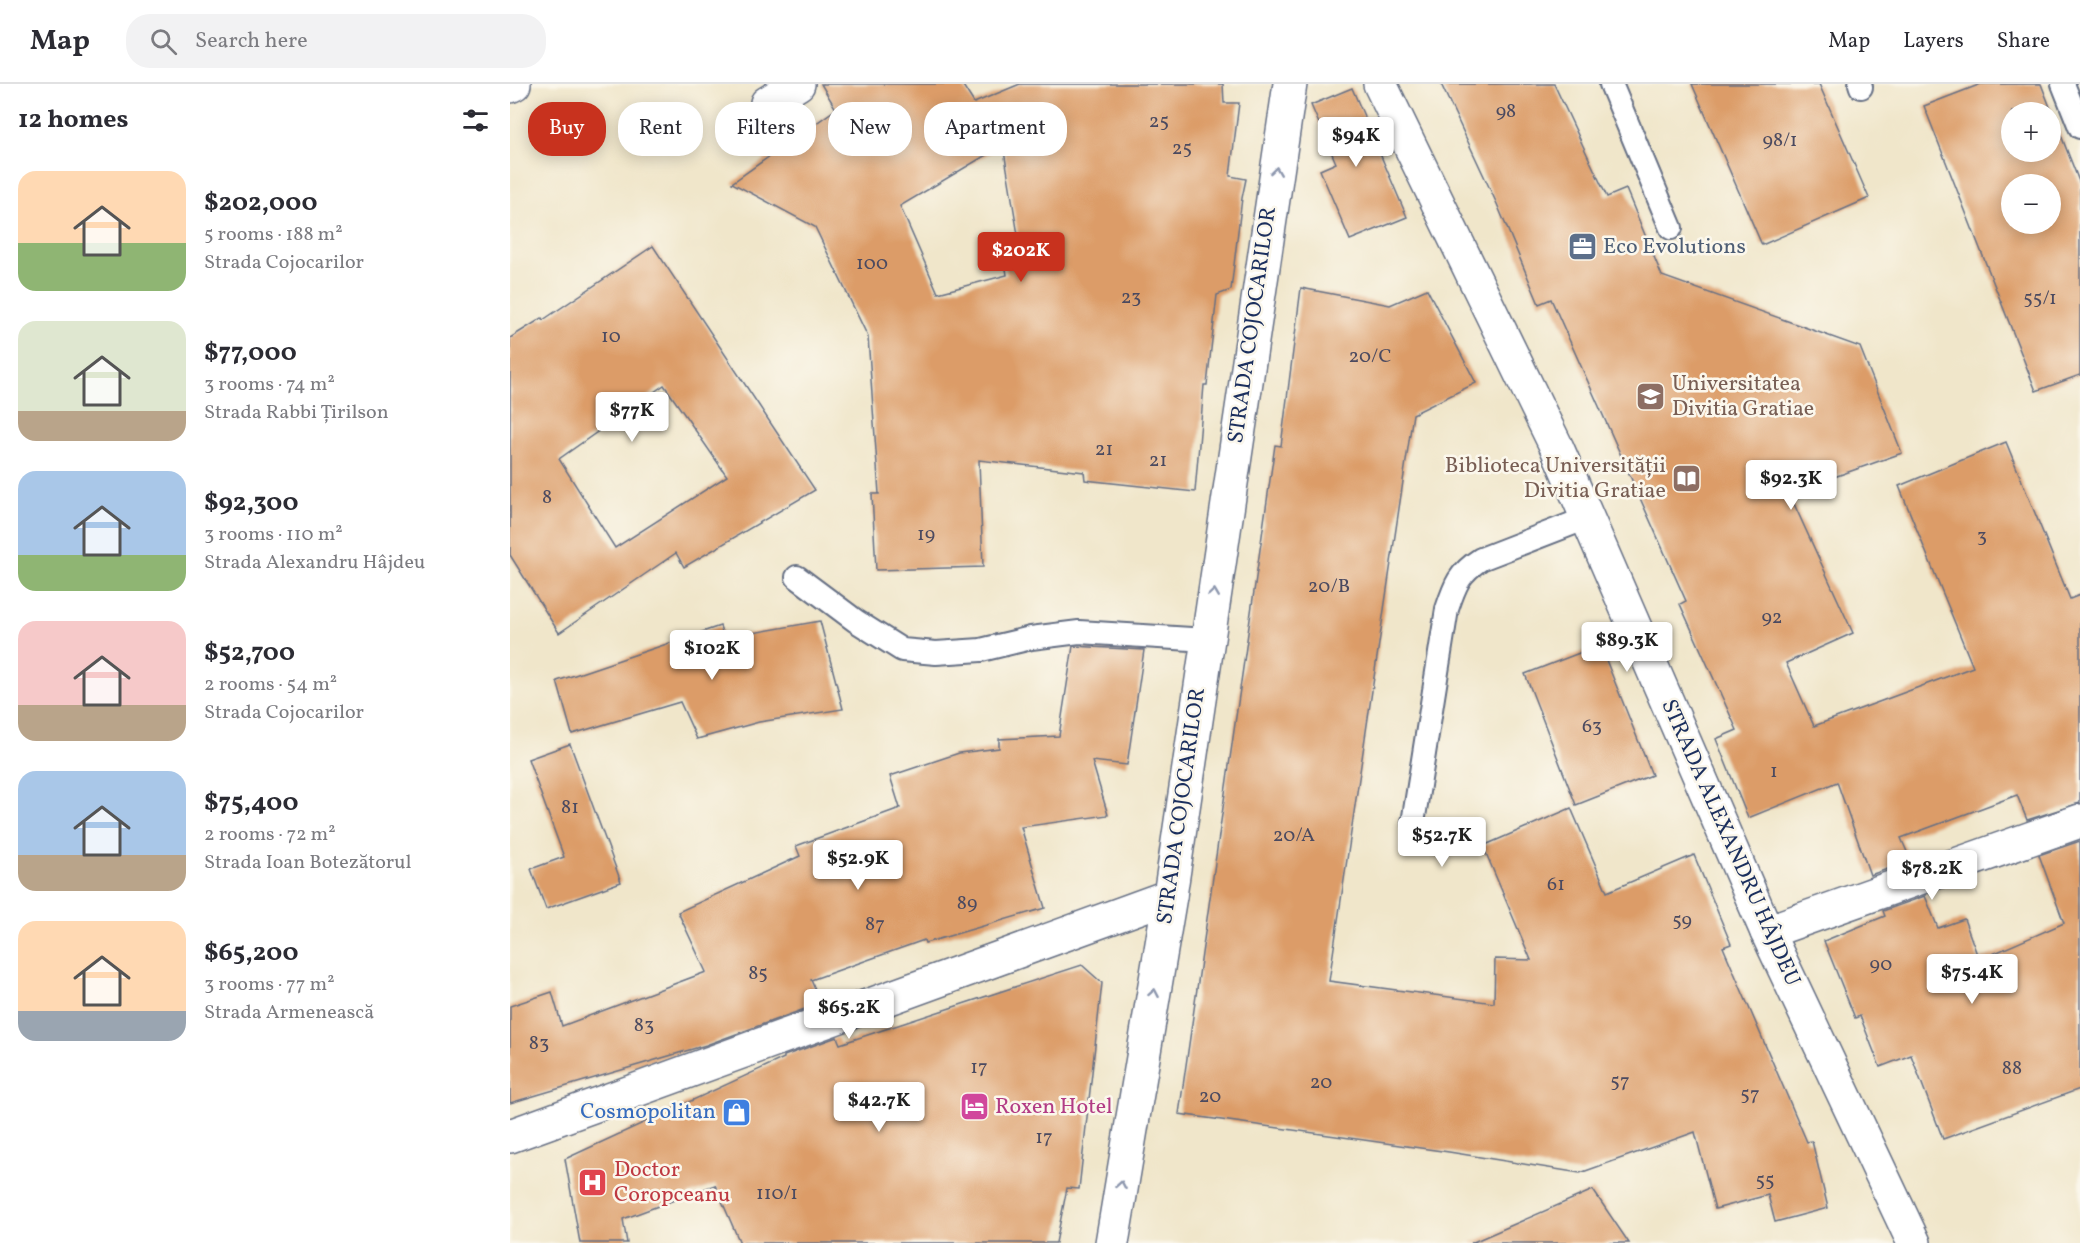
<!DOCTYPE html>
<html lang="en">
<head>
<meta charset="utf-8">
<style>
	:root { --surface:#fff; --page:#f2f2f3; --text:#2b2b33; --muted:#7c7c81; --line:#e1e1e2; --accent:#c8321e }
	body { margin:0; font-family:Vollkorn,serif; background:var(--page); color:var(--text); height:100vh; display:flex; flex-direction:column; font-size:22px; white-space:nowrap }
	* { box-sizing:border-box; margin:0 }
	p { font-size:20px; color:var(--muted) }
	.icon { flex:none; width:33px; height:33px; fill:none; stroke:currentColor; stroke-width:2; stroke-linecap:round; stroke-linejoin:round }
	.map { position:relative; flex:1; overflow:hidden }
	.panel { display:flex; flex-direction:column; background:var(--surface); width:510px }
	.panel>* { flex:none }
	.top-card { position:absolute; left:18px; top:18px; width:570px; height:54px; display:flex; gap:12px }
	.tools { position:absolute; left:1491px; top:18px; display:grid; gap:12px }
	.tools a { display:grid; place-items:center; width:60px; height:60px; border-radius:50%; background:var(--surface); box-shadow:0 3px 15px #0003; font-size:30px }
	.price { position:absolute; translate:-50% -51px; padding:0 14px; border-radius:6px; background:#fff; color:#222; font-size:20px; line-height:39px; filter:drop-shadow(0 2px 3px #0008) }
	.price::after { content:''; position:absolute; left:50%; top:36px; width:18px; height:14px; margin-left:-9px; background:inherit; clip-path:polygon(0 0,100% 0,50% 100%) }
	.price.current { background:var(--accent); color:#fff }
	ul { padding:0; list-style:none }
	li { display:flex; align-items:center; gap:18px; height:150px; padding:0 18px }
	li span { display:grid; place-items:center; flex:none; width:168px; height:120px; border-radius:18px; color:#555 }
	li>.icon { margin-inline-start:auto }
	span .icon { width:72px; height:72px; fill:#fffc; stroke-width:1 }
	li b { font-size:26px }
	h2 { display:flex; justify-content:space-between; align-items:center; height:72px; padding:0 18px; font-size:26px }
	.tag { padding:0 21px; border-radius:24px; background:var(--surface); box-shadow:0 3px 15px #0003; font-size:21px; line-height:54px }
	.tag.current { background:var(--accent); color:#fff }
	header { display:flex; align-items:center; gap:36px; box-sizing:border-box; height:84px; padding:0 30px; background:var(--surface); border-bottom:2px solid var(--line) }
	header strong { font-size:28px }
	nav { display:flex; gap:33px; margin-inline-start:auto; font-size:21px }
	.search { width:420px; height:54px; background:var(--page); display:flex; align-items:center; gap:15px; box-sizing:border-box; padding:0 21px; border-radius:24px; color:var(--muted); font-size:22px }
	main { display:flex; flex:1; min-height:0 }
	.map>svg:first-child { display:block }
</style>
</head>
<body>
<header>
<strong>Map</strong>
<div class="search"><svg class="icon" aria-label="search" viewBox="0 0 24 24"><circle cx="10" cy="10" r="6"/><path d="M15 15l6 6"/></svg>Search here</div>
<nav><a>Map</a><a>Layers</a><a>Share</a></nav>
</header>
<main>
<section class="panel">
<h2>12 homes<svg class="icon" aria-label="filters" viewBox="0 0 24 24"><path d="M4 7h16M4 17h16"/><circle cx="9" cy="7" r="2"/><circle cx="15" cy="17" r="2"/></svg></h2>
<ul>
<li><span style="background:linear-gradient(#ffd9b3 60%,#8fb573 0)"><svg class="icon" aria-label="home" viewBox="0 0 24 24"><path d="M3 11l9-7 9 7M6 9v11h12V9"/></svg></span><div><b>$202,000</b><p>5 rooms · 188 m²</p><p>Strada Cojocarilor</p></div></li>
<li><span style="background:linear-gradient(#dfe7d0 75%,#b9a48a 0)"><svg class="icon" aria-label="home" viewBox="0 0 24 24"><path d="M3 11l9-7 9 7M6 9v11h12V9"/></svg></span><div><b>$77,000</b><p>3 rooms · 74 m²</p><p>Strada Rabbi Țirilson</p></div></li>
<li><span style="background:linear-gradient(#a9c7e8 70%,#8fb573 0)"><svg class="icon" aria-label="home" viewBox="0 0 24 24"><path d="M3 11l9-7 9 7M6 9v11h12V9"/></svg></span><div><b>$92,300</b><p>3 rooms · 110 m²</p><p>Strada Alexandru Hâjdeu</p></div></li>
<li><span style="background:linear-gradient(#f6c9c9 70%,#b9a48a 0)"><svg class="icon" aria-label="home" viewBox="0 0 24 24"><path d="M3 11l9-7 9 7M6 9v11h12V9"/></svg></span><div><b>$52,700</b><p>2 rooms · 54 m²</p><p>Strada Cojocarilor</p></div></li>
<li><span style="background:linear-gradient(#a9c7e8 70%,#b9a48a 0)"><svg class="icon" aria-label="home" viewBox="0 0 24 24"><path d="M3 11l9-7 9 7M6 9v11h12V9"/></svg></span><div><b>$75,400</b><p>2 rooms · 72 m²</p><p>Strada Ioan Botezătorul</p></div></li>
<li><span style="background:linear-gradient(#ffd9b3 75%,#9aa5b1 0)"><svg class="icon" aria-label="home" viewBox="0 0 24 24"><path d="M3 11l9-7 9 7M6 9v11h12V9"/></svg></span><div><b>$65,200</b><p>3 rooms · 77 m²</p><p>Strada Armenească</p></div></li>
</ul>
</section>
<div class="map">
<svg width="1570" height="1159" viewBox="0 0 1570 1159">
	<rect width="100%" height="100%" fill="#fbf7ec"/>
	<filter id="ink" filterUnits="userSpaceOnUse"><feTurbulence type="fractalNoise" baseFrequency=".0167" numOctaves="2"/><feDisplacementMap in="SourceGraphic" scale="12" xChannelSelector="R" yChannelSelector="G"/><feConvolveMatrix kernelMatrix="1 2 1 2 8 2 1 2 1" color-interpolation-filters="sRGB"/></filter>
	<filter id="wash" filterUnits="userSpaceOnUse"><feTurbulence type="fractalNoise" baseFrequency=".008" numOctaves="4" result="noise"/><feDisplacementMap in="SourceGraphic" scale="24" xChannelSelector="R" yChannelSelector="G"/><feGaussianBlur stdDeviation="1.35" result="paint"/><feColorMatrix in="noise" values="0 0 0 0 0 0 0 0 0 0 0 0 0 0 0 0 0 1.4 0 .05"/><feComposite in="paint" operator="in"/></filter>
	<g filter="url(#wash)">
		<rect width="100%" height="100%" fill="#f0e6ca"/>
		<g id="blocks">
			<g fill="#dc9c68" fill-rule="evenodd">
				<path d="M 311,0 L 452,0 L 464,19 L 510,0 L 713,0 L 714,19 L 729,19 L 720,92 L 736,95 L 732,114 L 721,206 L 707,211 L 697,301 L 694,301 L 685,408 L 575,396 L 574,388 L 469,376 L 473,483 L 366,486 L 362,410 L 369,410 L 358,253 L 305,143 L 222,99 L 326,25 ZM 493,61 L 512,175 L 495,179 L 497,191 L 428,209 L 390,122 Z"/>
				<path d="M 931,0 L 1044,0 L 1097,113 L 1116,105 L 1152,192 L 1350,263 L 1392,369 L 1279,409 L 1343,549 L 1276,579 L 1304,642 L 1463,583 L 1389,402 L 1496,358 L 1560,515 L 1570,511 L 1570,719 L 1517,736 L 1507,711 L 1391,754 L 1401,777 L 1360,791 L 1327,698 L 1238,734 L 1206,655 L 1227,646 L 1170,520 L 1176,517 L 1041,215 L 1029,220 L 987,120 Z"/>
				<path d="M 1182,0 L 1309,0 L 1359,114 L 1252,161 Z"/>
				<path d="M 1471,0 L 1531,0 L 1570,100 L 1570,291 L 1526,307 L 1414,22 ZM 1502,28 L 1540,28 L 1540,68 L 1502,68 ZM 1502,100 L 1540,100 L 1540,140 L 1502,140 Z"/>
				<path d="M 842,4 L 897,133 L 840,156 L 810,86 L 826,79 L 801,21 Z"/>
				<path d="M 143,162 L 305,406 L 174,483 L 166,469 L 49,549 L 0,471 L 0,254 L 32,234 L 33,236 ZM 154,301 L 217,392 L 105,464 L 49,375 Z"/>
				<path d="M 791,204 L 880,221 L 917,205 L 966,299 L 903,330 L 819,897 L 984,919 L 985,875 L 1021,876 L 973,762 L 1061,724 L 1097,808 L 1184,771 L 1221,860 L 1213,863 L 1297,1058 L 1302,1057 L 1318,1124 L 1265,1138 L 1258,1111 L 1205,1125 L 1185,1048 L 1070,1089 L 939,1068 L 669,1030 L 765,361 L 771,362 Z"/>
				<path d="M 310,537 L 333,625 L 249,638 L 187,655 L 170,618 L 62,650 L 47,597 L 210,542 L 214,554 Z"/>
				<path d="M 1090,561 L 1142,691 L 1066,721 L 1015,590 Z"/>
				<path d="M 563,562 L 634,566 L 617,681 L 582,677 L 598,731 L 511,743 L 535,824 L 415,859 L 414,856 L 301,896 L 311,919 L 196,961 L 0,1019 L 0,922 L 42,908 L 52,942 L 196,888 L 168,828 L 290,772 L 286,762 L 390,724 L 380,692 L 449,669 L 489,664 L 489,655 L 549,652 Z"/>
				<path d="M 60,660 L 111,798 L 36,825 L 21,785 L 54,773 L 18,675 Z"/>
				<path d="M 1570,757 L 1570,1005 L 1433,1055 L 1401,971 L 1370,983 L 1350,932 L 1345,934 L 1314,857 L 1375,832 L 1373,827 L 1415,812 L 1428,844 L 1454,835 L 1469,876 L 1554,839 L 1529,771 Z"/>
				<path d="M 572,881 L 592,899 L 569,1105 L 557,1104 L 546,1159 L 230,1159 L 205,1101 L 113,1135 L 117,1159 L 70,1159 L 55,1075 L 274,974 L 274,972 L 327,953 L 330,960 Z"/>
				<path d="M 1083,1106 L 1119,1159 L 961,1159 Z"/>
			</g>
		</g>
	</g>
	<g filter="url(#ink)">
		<use href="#blocks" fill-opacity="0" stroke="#666f84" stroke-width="1.5"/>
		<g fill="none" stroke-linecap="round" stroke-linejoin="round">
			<defs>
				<g id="lane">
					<path d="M 1101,0 L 1161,144"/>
					<path d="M 1350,0 L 1351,3"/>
					<path d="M 1553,0 L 1570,43"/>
					<path d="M 287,493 L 346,537 L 392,566 L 426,569 L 471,566 L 521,554 L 569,548 L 697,556"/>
					<path d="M 903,739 L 937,525 C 945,501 949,489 971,475 L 1077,434"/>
				</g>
				<g id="street">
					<path d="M 870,0 L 1047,364 L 1257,848 L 1404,1159"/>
					<path d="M 257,19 L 288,0"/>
					<path d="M 1257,848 L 1570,737"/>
					<path d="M 0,1052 L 660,812"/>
					<path d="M 602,1159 L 660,812 L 780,0"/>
				</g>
				<path id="secondary" d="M 0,2 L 4,0"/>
			</defs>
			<use href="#lane" stroke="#666f84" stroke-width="26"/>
			<use href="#street" stroke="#666f84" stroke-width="36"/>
			<use href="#secondary" stroke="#666f84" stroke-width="36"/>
			<use href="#lane" stroke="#fff" stroke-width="22"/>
			<use href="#street" stroke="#fff" stroke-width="33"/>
			<use href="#secondary" stroke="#fff" stroke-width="33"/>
		</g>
		<defs><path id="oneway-chevron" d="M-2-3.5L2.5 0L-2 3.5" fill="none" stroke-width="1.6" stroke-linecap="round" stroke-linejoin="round" transform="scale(1.5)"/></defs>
		<g stroke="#8d97ae">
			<use href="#oneway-chevron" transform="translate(766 87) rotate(-82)"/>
			<use href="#oneway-chevron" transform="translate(704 509) rotate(-82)"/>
			<use href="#oneway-chevron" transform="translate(644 909) rotate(-80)"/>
			<use href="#oneway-chevron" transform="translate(611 1101) rotate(-80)"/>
		</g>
	</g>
	<defs>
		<symbol id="office-square" viewBox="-11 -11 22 22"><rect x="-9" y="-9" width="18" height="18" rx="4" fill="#5c6f8a" stroke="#fbf7ec"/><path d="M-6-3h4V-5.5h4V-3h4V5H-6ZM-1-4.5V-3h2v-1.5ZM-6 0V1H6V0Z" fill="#fff"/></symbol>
		<symbol id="university-square" viewBox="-11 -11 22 22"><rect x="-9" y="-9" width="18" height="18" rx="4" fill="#8d6e63" stroke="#fbf7ec"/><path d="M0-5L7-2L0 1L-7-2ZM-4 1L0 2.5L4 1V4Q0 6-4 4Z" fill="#fff"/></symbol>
		<symbol id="library-square" viewBox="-11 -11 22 22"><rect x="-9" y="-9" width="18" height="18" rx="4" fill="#8d6e63" stroke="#fbf7ec"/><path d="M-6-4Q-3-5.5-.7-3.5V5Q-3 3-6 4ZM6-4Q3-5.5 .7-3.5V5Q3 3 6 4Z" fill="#fff"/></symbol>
		<symbol id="hotel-square" viewBox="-11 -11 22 22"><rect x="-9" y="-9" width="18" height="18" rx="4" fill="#d1479c" stroke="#fbf7ec"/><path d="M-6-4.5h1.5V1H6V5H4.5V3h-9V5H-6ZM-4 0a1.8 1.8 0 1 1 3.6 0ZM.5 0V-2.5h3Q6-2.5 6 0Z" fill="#fff"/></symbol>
		<symbol id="shop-square" viewBox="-11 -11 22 22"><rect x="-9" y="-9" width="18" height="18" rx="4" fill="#3f7fe0" stroke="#fbf7ec"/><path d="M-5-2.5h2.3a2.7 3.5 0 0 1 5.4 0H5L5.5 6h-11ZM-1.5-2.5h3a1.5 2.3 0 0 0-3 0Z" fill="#fff"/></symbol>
		<symbol id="hospital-square" viewBox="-11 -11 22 22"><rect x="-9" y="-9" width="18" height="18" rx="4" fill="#e0444e" stroke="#fbf7ec"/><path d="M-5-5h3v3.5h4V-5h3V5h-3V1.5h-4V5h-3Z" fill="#fff"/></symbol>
	</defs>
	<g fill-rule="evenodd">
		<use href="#office-square" x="1056" y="146" width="33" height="33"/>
		<use href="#university-square" x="1124" y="296" width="33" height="33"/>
		<use href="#library-square" x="1160" y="378" width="33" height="33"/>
		<use href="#hotel-square" x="448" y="1006" width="33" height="33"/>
		<use href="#shop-square" x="210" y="1012" width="33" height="33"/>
		<use href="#hospital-square" x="66" y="1082" width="33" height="33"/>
	</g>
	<g text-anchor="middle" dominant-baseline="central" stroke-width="5" stroke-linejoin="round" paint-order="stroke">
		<g font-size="20" fill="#4b4a60">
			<text x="996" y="28">98</text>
			<text x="649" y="38">25</text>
			<text x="1270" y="57">98/1</text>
			<text x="672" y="65">25</text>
			<text x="362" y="180">100</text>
			<text x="621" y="214">23</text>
			<text x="1530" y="215">55/1</text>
			<text x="101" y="253">10</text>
			<text x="860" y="273">20/C</text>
			<text x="594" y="366">21</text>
			<text x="648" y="377">21</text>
			<text x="37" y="414">8</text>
			<text x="416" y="451">19</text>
			<text x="1472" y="453">3</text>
			<text x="819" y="503">20/B</text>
			<text x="1262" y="534">92</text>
			<text x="1082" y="643">63</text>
			<text x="1264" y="688">1</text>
			<text x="60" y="724">81</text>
			<text x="784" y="752">20/A</text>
			<text x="1046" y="801">61</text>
			<text x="457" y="820">89</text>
			<text x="1172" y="837">59</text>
			<text x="365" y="841">87</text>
			<text x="1371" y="881">90</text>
			<text x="248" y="890">85</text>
			<text x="134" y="942">83</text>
			<text x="29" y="960">83</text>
			<text x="469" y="984">17</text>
			<text x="1502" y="985">88</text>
			<text x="1110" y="998">57</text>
			<text x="811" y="999">20</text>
			<text x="1240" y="1011">57</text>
			<text x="700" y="1013">20</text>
			<text x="534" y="1054">17</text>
			<text x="1255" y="1097">55</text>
			<text x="267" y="1110">110/1</text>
		</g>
		<g font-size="22" fill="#4e5e75" stroke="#fbf7ec" text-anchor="start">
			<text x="1093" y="163">Eco Evolutions</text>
		</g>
		<g font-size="22" fill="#1b2f5e" stroke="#fbf7ec">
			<text transform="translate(743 241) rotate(-82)">STRADA COJOCARILOR</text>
			<text transform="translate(672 722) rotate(-82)">STRADA COJOCARILOR</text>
			<text transform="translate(1220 759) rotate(66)">STRADA ALEXANDRU HÂJDEU</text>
		</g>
		<g font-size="22" fill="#785e54" stroke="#fbf7ec" text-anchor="start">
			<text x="1162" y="300">Universitatea<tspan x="1162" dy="25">Divitia Gratiae</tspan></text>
			<text x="1156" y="382" text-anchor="end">Biblioteca Universității<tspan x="1156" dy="25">Divitia Gratiae</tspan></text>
		</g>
		<g font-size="22" fill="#b23c85" stroke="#fbf7ec" text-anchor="start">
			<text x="485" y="1023">Roxen Hotel</text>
		</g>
		<g font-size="22" fill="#366cbe" stroke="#fbf7ec" text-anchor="end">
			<text x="206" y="1028">Cosmopolitan</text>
		</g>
		<g font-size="22" fill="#be3a42" stroke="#fbf7ec" text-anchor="start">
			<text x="104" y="1086">Doctor<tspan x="104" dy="25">Coropceanu</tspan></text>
		</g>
	</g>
</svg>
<div class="tools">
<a>+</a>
<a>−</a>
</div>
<b class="price" style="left:846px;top:84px">$94K</b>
<b class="price current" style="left:511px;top:199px">$202K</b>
<b class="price" style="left:122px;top:359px">$77K</b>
<b class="price" style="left:1281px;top:427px">$92.3K</b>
<b class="price" style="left:1117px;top:589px">$89.3K</b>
<b class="price" style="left:202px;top:597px">$102K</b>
<b class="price" style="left:932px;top:784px">$52.7K</b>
<b class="price" style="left:348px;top:807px">$52.9K</b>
<b class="price" style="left:1422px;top:817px">$78.2K</b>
<b class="price" style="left:1462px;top:921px">$75.4K</b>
<b class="price" style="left:339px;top:956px">$65.2K</b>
<b class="price" style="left:369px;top:1049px">$42.7K</b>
<div class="top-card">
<a class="tag current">Buy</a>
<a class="tag">Rent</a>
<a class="tag">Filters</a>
<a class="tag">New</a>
<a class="tag">Apartment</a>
</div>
</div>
</main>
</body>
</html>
